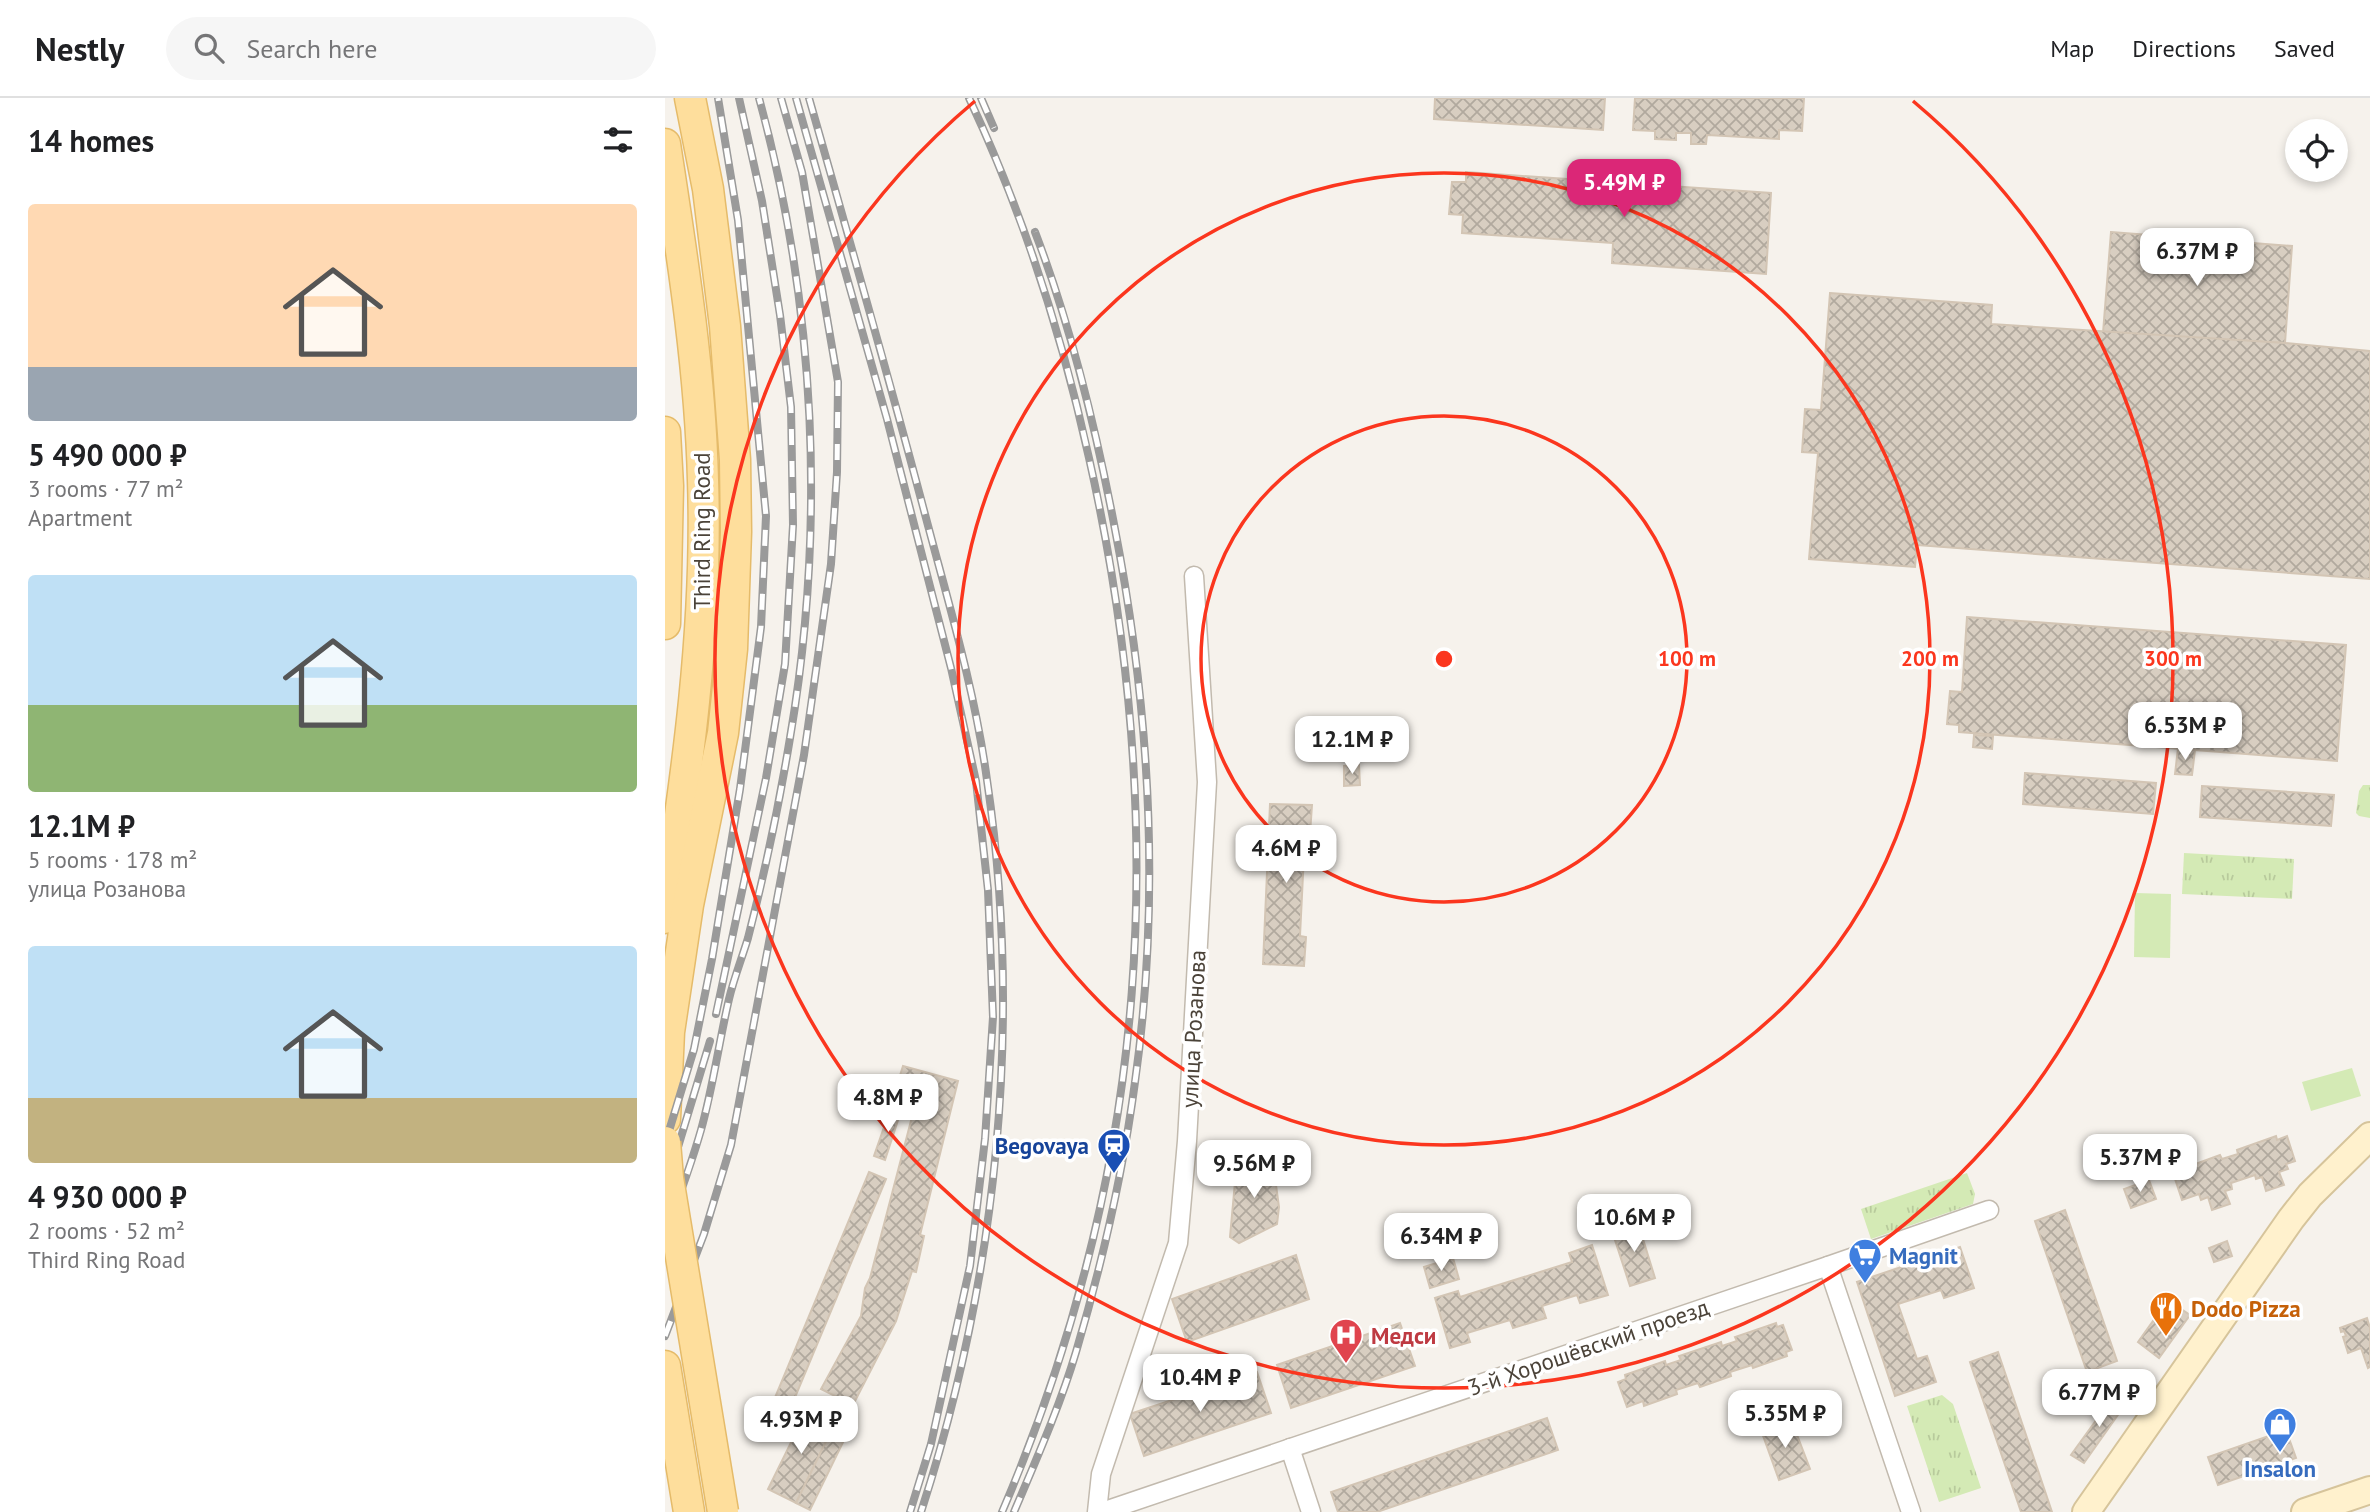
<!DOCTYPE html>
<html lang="en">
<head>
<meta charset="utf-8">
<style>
	:root { --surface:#fff; --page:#f6f6f6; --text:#202124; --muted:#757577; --line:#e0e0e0; --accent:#db2777 }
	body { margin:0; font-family:"PT Sans",sans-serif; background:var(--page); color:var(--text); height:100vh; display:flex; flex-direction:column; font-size:26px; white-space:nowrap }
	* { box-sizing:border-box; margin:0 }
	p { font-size:23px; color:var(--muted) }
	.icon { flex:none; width:38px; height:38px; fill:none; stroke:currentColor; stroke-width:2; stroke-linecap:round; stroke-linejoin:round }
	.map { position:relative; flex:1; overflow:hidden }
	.drawer { display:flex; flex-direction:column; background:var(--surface); width:665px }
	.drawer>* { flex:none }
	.buttons { position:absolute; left:1620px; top:21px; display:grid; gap:14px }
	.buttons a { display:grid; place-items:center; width:63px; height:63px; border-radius:50%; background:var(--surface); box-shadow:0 4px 10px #0003; font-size:35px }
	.price { position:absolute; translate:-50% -60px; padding:0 16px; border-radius:14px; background:#fff; color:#222; font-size:23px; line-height:46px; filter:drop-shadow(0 2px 4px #0008) }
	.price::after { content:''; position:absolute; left:50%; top:42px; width:21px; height:16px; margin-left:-10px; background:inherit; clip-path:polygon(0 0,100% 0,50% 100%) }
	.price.on { background:var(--accent); color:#fff }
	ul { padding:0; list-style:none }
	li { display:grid; align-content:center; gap:14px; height:371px; padding:0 28px }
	li span { display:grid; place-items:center; height:217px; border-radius:7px; color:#555 }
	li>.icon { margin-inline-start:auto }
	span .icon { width:126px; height:126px; fill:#fffc; stroke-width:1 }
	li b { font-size:30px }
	h2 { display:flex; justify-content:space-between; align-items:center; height:84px; padding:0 28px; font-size:30px }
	header { display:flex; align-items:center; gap:42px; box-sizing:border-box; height:98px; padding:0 35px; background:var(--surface); border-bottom:2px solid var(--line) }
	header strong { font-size:33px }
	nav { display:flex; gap:38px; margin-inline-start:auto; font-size:24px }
	.search { width:490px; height:63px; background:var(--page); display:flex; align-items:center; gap:18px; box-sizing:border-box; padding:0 24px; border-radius:38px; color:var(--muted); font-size:26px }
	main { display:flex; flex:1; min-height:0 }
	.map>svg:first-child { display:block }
</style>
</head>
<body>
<header>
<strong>Nestly</strong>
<div class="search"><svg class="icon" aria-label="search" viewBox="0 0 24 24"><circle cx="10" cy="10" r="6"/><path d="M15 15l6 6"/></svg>Search here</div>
<nav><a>Map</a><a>Directions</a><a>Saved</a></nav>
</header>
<main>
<section class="drawer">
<h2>14 homes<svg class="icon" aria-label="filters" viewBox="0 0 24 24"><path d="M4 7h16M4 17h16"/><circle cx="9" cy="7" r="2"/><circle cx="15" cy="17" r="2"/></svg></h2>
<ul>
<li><span style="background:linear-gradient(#ffd9b3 75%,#9aa5b1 0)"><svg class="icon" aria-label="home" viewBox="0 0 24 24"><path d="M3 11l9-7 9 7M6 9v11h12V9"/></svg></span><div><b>5 490 000 ₽</b><p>3 rooms · 77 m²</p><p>Apartment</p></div></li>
<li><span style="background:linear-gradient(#bfe0f5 60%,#8fb573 0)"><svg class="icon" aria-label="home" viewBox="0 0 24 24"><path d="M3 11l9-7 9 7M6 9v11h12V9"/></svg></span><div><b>12.1M ₽</b><p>5 rooms · 178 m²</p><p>улица Розанова</p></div></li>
<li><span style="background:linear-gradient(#bfe0f5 70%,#c2b280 0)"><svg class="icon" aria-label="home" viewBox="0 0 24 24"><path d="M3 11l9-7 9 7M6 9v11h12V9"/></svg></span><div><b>4 930 000 ₽</b><p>2 rooms · 52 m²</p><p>Third Ring Road</p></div></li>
</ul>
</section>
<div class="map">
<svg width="1705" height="1414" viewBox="0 0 1705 1414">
	<defs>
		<pattern id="grass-tufts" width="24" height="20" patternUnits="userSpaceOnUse" patternTransform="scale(1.75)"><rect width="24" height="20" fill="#d4eab5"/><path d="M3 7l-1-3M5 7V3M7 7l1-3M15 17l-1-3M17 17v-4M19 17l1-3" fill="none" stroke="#b8ca9c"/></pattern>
		<pattern id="building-cross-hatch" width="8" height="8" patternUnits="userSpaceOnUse" patternTransform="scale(1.75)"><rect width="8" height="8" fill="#d8cec1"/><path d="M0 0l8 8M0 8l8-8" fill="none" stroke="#b1a99e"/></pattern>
	</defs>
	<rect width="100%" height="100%" fill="#f6f2ec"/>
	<g fill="url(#grass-tufts)">
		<path d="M 1698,687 L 1705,687 L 1705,720 L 1694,718 L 1691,715 L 1694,693 Z"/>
		<path d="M 1519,755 L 1629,761 L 1627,801 L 1517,796 Z"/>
		<path d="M 1302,1075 L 1310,1096 L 1308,1106 L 1206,1141 L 1196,1111 Z"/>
		<path d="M 1277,1297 L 1288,1306 L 1316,1390 L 1274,1404 L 1242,1308 Z"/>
	</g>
	<g fill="#d4eab5">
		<path d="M 1470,795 L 1506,796 L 1505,860 L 1469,859 Z"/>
		<path d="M 1687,970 L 1696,998 L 1646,1013 L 1637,984 Z"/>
	</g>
	<g fill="url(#building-cross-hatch)" stroke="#d3c5b4" stroke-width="2">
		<path d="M 770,0 L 940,0 L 938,32 L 769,21 Z"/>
		<path d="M 970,0 L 1139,0 L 1137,33 L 1114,32 L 1114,41 L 1042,37 L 1041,46 L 1026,46 L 1026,35 L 1011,35 L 1011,42 L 990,41 L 990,33 L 968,32 Z"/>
		<path d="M 801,74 L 1106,95 L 1101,176 L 947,165 L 948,145 L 797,135 L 798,117 L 784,116 L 787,84 L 801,84 Z"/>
		<path d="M 1446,134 L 1627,148 L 1620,245 L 1438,235 Z"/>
		<path d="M 1165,195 L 1327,207 L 1326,226 L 1620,245 L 1705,253 L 1705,481 L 1252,447 L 1250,469 L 1144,461 L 1153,355 L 1137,354 L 1140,311 L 1156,312 Z"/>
		<path d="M 1302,519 L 1681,547 L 1672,663 L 1294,634 L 1294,627 L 1282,626 L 1285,593 L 1297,594 Z"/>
		<path d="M 1309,637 L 1328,638 L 1327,651 L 1308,649 Z"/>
		<path d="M 1513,650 L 1530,652 L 1527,677 L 1510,676 Z"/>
		<path d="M 694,667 L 695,687 L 679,688 L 679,668 Z"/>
		<path d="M 1360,675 L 1491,685 L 1488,716 L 1358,706 Z"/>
		<path d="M 1537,688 L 1669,697 L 1666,728 L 1535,719 Z"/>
		<path d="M 605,706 L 647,707 L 645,736 L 640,736 L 635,838 L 641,839 L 639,868 L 598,866 Z"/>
		<path d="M 238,968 L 293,983 L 255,1137 L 259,1138 L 251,1174 L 247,1173 L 231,1223 L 188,1307 L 156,1291 L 196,1218 L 200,1190 L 205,1180 L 254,992 L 232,987 Z"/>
		<path d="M 226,1009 L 236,1013 L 220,1062 L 209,1058 Z"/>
		<path d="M 1611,1038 L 1612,1042 L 1622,1038 L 1630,1063 L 1621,1066 L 1623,1071 L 1614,1074 L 1619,1087 L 1601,1093 L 1597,1079 L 1591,1081 L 1590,1077 L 1566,1085 L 1567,1091 L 1560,1093 L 1565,1106 L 1547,1112 L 1543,1099 L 1536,1102 L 1534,1096 L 1517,1102 L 1509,1078 L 1518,1075 L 1517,1071 L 1555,1057 L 1557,1061 L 1573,1056 L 1572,1052 Z"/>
		<path d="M 572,1062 L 608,1065 L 614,1109 L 612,1126 L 574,1145 L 565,1139 Z"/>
		<path d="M 204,1074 L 221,1081 L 126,1309 L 109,1302 Z"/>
		<path d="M 1484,1082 L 1491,1101 L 1466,1110 L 1459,1091 Z"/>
		<path d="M 1400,1112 L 1452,1263 L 1422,1274 L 1370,1123 Z"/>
		<path d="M 973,1125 L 990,1180 L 965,1188 L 947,1133 Z"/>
		<path d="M 1562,1143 L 1567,1158 L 1549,1164 L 1544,1150 Z"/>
		<path d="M 927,1147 L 943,1197 L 915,1205 L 912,1197 L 877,1208 L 881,1220 L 848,1230 L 845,1222 L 802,1235 L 805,1244 L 785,1250 L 770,1200 L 793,1193 L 795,1199 L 907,1164 L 904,1155 Z"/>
		<path d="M 1295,1149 L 1309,1190 L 1279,1200 L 1276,1192 L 1233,1206 L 1252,1261 L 1262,1258 L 1271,1284 L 1230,1298 L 1192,1184 Z"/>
		<path d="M 631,1157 L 644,1201 L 522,1244 L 507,1201 Z"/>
		<path d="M 788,1160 L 794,1181 L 765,1190 L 759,1169 Z"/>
		<path d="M 1503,1202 L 1525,1217 L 1494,1260 L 1473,1244 Z"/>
		<path d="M 1702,1220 L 1705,1230 L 1705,1269 L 1703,1270 L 1696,1250 L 1683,1255 L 1678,1239 L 1681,1238 L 1679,1233 L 1676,1234 L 1675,1230 Z"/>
		<path d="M 735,1225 L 750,1268 L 626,1310 L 612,1267 Z"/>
		<path d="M 1111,1225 L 1112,1229 L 1118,1227 L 1127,1252 L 1121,1254 L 1122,1258 L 1088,1270 L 1087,1267 L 1065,1274 L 1066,1278 L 1035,1289 L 1033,1285 L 1011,1292 L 1012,1296 L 979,1308 L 978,1303 L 962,1309 L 953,1284 L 961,1281 L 960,1277 L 1000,1263 L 1001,1267 L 1016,1262 L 1014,1258 L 1056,1244 L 1057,1248 L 1072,1243 L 1070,1239 Z"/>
		<path d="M 1333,1254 L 1387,1414 L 1356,1414 L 1355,1411 L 1305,1264 Z"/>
		<path d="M 592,1274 L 606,1315 L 479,1358 L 465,1316 Z"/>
		<path d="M 1450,1296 L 1462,1304 L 1419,1365 L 1406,1357 Z"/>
		<path d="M 1167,1298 L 1173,1314 L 1158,1319 L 1153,1303 Z"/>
		<path d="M 142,1312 L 170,1325 L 131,1405 L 103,1391 Z"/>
		<path d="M 882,1320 L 893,1352 L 712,1414 L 673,1414 L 666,1394 Z"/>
		<path d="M 1126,1321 L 1145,1371 L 1114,1382 L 1096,1332 Z"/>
		<path d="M 170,1325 L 184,1332 L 145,1412 L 131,1405 Z"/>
		<path d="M 1621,1332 L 1631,1360 L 1553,1387 L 1543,1359 Z"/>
	</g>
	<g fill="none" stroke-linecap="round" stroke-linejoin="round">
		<defs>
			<g id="street">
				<path d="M 1163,1168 L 1324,1112"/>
				<path d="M 625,1350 L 646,1414"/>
				<path d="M 432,1414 L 436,1376 L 513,1145 L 522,1043 L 542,684 L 529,478"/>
				<path d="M 437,1414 L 1163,1168 L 1246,1414"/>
			</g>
			<g id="secondary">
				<path d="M 1421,1414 L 1626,1121 L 1645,1097 L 1705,1038"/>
				<path d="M 1640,1414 L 1705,1392"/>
			</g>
			<g id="primary">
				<path d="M 0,46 C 17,157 35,269 38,382 C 43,529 22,676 0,820"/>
				<path d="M 0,334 L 3,388 L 0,526"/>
				<path d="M 0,1021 L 4,934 L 23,807 L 58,635 L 67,551 L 71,434 L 70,362 L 60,228 L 43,91 L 25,0"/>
				<path d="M 0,1268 L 24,1414"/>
			</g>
		</defs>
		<use href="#street" stroke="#c2baae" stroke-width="21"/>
		<use href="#secondary" stroke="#d6c49b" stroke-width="30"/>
		<use href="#primary" stroke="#e5bb6a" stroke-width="33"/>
		<use href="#street" stroke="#fff" stroke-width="18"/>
		<use href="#secondary" stroke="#fff1cd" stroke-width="26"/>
		<use href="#primary" stroke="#fede9c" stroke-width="30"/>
		<defs>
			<g id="rail">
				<path d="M 131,0 L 222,321 L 286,570 L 311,683 L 323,792 L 328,919 L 320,1041 L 305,1168 L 266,1346 L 245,1414"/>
				<path d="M 144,0 C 184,140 224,280 261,420 C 284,507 310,593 322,682 C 358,926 332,1180 256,1414"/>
				<path d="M 304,0 C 358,115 397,237 424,360 C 506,725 485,1069 337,1414"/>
				<path d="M 316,0 L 329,30"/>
				<path d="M 51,916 L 101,680 L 120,566 L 128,427 L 126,309 L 115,217 L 97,103 L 74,0"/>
				<path d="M 0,1046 L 29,951 L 47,861 L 75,691 L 96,529 L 101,418 L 73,122 L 53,0"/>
				<path d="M 0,1092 L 45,943"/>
				<path d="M 0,1136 C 13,1102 26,1067 36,1032 C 48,989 54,944 64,901 C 69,880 77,860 83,840 C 100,774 114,707 125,640 C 161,428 151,208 94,0"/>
				<path d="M 0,1238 L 39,1136 L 66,1047 L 139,657 L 166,466 L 172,374 L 173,284 L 137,74 L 116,0"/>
				<path d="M 349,1414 C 371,1362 395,1308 411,1254 C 437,1166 458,1075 470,984 C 496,798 485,610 449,426 C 430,327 406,228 370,134"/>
			</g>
		</defs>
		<use href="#rail" stroke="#9a9a9a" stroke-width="8"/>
		<use href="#rail" stroke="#fff" stroke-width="5" stroke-dasharray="16" stroke-linecap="butt"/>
		<defs>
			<path id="primary-bridge" d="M 0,1044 L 3,1080 L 58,1414"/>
		</defs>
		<use href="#primary-bridge" stroke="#e5bb6a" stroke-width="33" stroke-linecap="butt"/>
		<use href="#primary-bridge" stroke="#fede9c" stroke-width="30"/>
	</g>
	<g fill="none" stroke="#fb361e" stroke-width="3.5">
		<circle cx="779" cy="561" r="243"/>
		<circle cx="779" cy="561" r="486"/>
		<path d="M1248 3A729 729 0 1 1 310 3"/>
	</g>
	<defs>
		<symbol id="station-pin" viewBox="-11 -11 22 30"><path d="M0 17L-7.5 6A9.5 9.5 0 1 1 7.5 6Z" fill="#1a4fb4" stroke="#fff"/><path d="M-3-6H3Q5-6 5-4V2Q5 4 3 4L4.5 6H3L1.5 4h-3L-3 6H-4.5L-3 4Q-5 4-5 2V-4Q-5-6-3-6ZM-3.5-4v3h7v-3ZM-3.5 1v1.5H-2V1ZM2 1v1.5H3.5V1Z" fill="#fff"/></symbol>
		<symbol id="supermarket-pin" viewBox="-11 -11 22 30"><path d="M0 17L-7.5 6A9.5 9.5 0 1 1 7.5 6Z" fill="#3f7fe0" stroke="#fff"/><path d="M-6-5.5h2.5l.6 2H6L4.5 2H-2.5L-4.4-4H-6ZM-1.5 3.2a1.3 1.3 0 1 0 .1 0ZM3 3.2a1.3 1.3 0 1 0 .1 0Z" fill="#fff"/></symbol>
		<symbol id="restaurant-pin" viewBox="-11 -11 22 30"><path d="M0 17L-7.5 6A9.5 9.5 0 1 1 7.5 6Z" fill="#e8710a" stroke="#fff"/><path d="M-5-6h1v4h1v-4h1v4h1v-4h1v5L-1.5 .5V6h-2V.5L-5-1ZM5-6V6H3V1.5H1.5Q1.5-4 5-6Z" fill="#fff"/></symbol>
		<symbol id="hospital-pin" viewBox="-11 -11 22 30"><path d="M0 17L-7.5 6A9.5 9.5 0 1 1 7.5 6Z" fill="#e0444e" stroke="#fff"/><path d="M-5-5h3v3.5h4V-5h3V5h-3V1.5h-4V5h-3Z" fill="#fff"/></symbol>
		<symbol id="shop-pin" viewBox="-11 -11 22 30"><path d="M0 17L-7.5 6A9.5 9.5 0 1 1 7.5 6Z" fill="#3f7fe0" stroke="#fff"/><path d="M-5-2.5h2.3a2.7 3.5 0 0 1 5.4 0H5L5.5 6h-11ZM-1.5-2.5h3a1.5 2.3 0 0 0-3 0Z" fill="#fff"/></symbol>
	</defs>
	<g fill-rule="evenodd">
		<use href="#station-pin" x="430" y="1028" width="38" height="52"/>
		<use href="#supermarket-pin" x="1181" y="1138" width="38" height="52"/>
		<use href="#restaurant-pin" x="1482" y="1191" width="38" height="52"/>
		<use href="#hospital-pin" x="662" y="1218" width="38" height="52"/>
		<use href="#shop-pin" x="1596" y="1307" width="38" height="52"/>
	</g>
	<g text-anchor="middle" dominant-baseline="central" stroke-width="7" stroke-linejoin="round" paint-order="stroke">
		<g font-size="23" fill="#4b4339" stroke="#fff">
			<text transform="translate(36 433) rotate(-90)">Third Ring Road</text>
			<text transform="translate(528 931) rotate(-87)">улица Розанова</text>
			<text transform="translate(923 1249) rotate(-19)">3-й Хорошёвский проезд</text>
		</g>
		<g font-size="23" font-weight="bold" fill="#164399" stroke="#fff" text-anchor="end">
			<text x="424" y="1047">Begovaya</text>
		</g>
		<g font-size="23" font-weight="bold" fill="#366cbe" stroke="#fff" text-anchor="start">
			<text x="1224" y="1157">Magnit</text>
			<text x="1615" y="1370" text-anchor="middle">Insalon</text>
		</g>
		<g font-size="23" font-weight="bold" fill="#c56008" stroke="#fff" text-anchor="start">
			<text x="1526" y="1210">Dodo Pizza</text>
		</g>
		<g font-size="23" font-weight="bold" fill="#be3a42" stroke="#fff" text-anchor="start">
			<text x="706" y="1237">Медси</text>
		</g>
	</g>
	<circle cx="779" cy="561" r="10" fill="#fb361e" stroke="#fff" stroke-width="3.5"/>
	<g font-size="21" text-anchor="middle" font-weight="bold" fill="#fb361e" stroke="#fff" stroke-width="7" stroke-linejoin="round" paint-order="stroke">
		<text x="1022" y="568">100 m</text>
		<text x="1265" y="568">200 m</text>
		<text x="1508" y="568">300 m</text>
	</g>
</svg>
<div class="buttons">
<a><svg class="icon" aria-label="locate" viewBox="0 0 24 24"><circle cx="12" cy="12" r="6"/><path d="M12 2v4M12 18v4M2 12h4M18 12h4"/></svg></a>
</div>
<b class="price on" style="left:959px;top:121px">5.49M ₽</b>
<b class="price" style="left:1532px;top:190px">6.37M ₽</b>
<b class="price" style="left:1520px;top:664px">6.53M ₽</b>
<b class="price" style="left:687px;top:678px">12.1M ₽</b>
<b class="price" style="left:621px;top:787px">4.6M ₽</b>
<b class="price" style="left:223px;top:1036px">4.8M ₽</b>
<b class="price" style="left:1475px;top:1096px">5.37M ₽</b>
<b class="price" style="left:589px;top:1102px">9.56M ₽</b>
<b class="price" style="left:969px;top:1156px">10.6M ₽</b>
<b class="price" style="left:776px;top:1175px">6.34M ₽</b>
<b class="price" style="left:535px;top:1316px">10.4M ₽</b>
<b class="price" style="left:1434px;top:1331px">6.77M ₽</b>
<b class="price" style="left:1120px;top:1352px">5.35M ₽</b>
<b class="price" style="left:136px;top:1358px">4.93M ₽</b>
</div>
</main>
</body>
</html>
